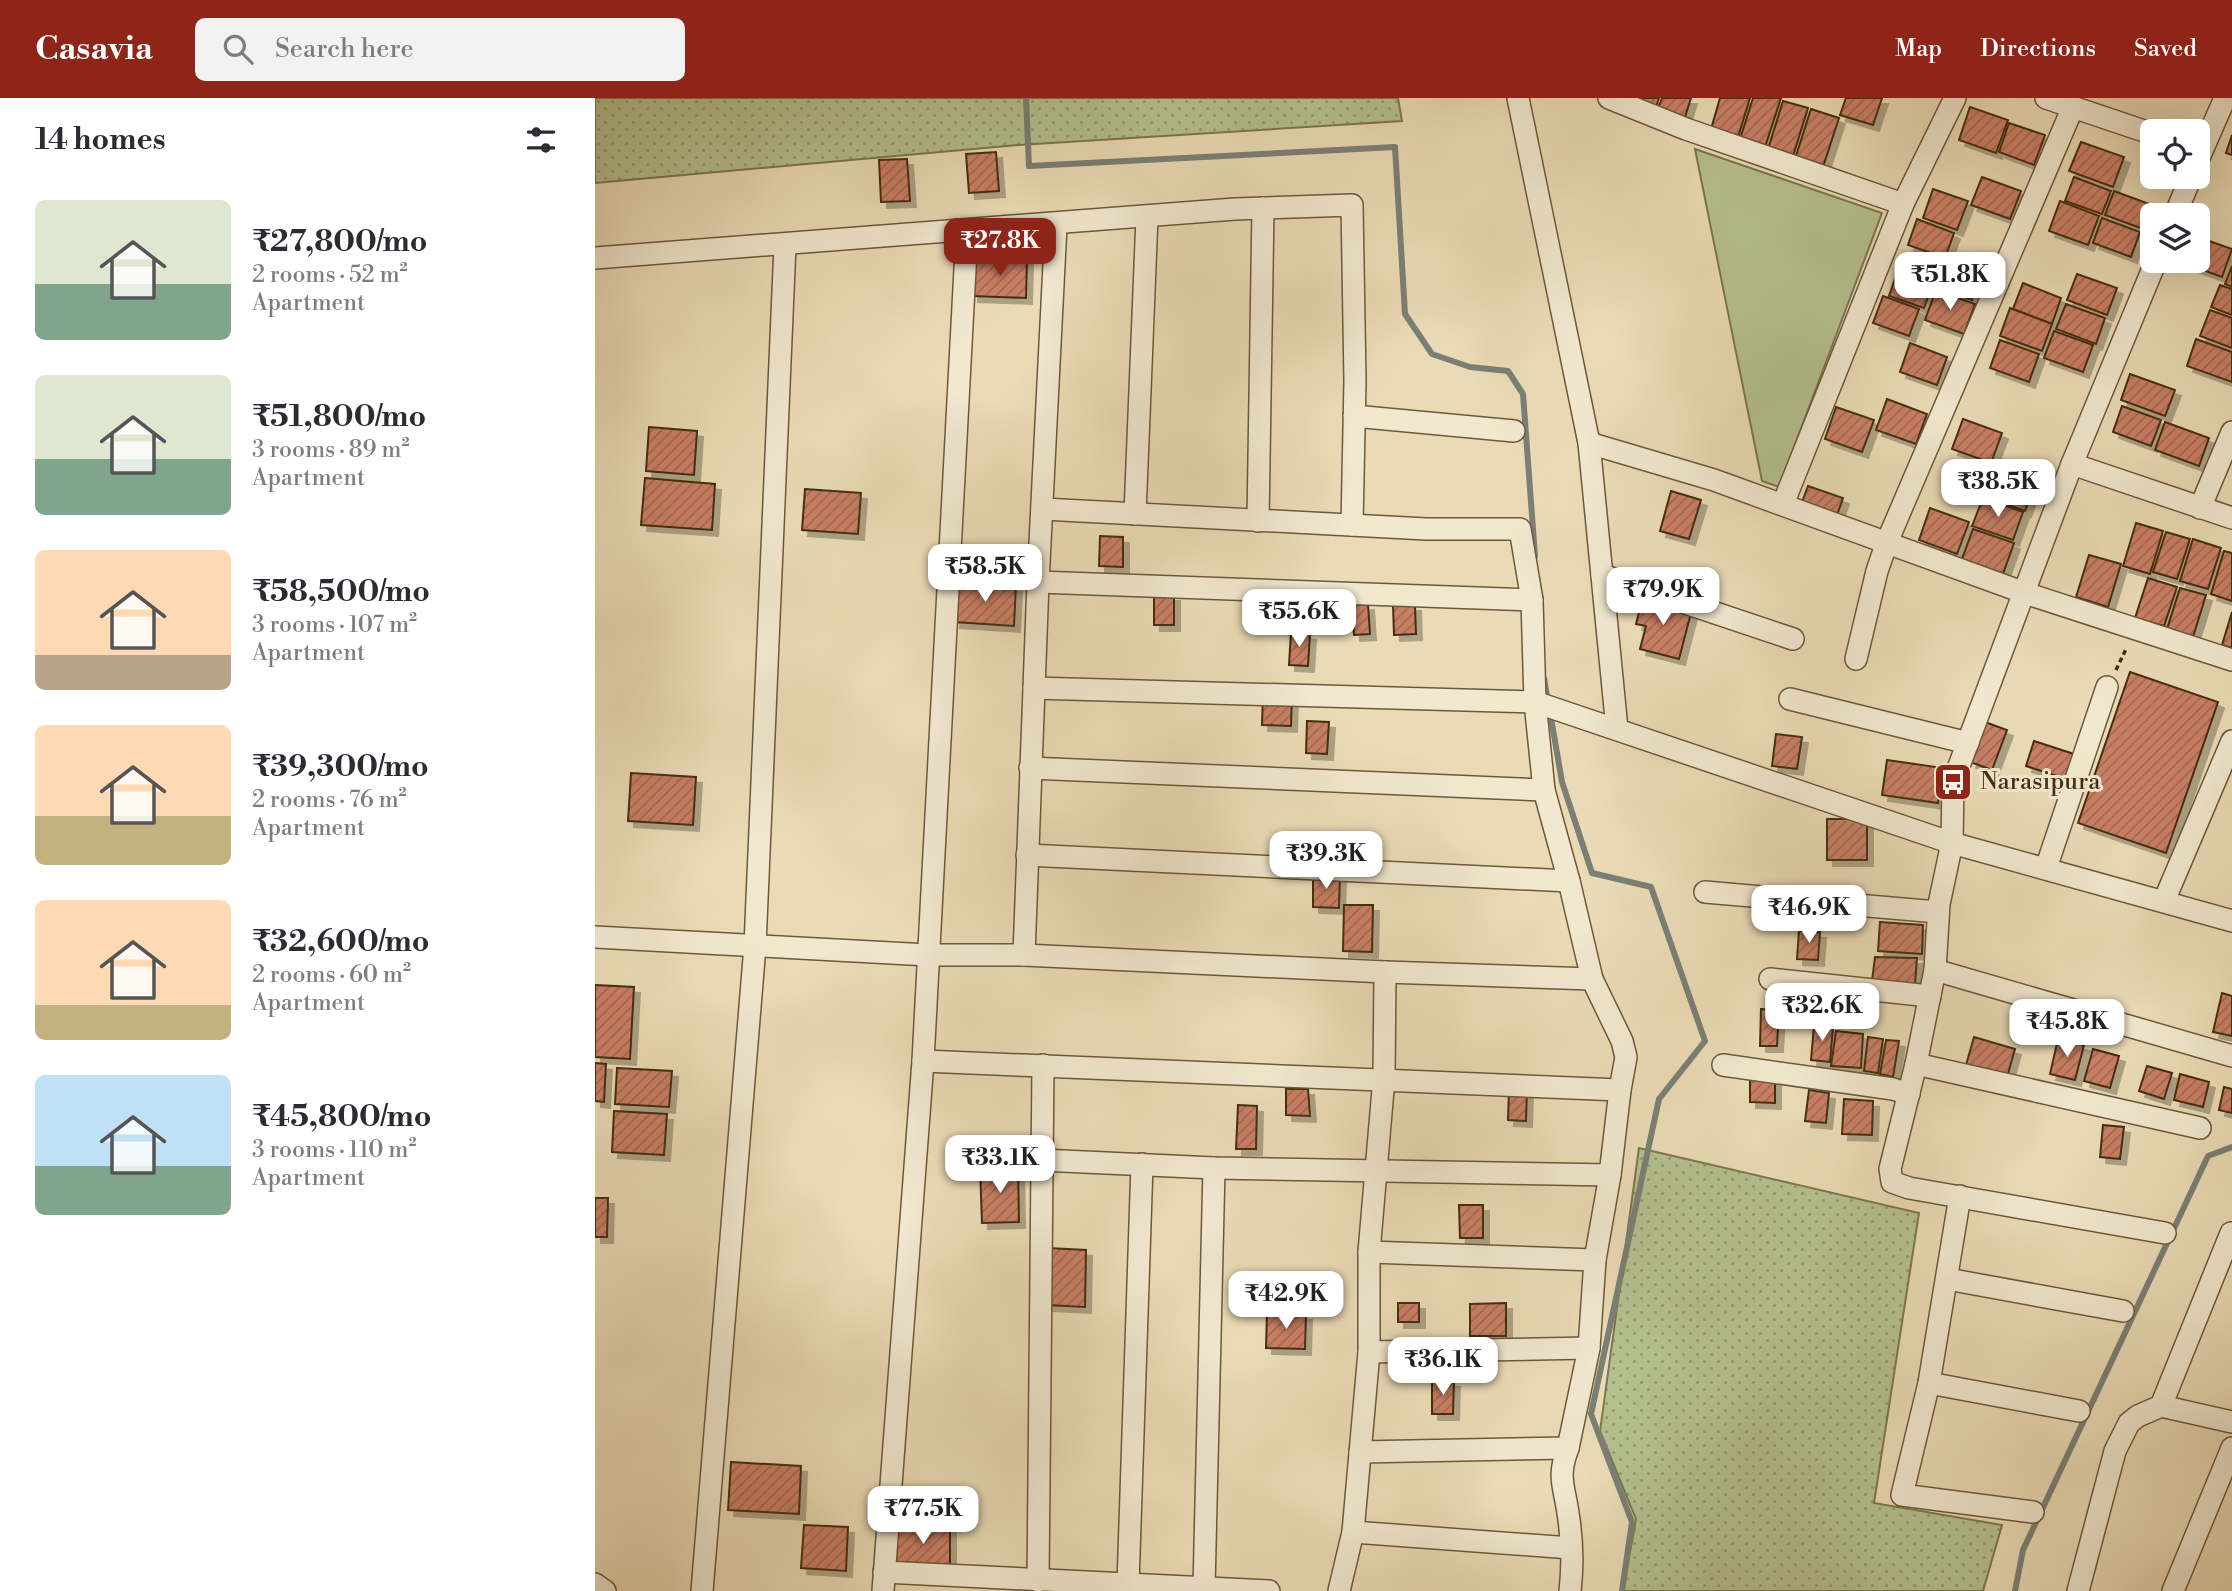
<!DOCTYPE html>
<html lang="en">
<head>
<meta charset="utf-8">
<style>
	:root { --surface:#fff; --page:#f2f2f3; --text:#2b2b33; --muted:#7c7c81; --accent:#8f2418 }
	body { margin:0; font-family:"Libre Bodoni",serif; background:var(--page); color:var(--text); height:100vh; display:flex; flex-direction:column; font-size:26px; white-space:nowrap }
	* { box-sizing:border-box; margin:0 }
	p { font-size:23px; color:var(--muted) }
	.icon { flex:none; width:38px; height:38px; fill:none; stroke:currentColor; stroke-width:2; stroke-linecap:round; stroke-linejoin:round }
	.map { position:relative; flex:1; overflow:hidden }
	.panel { display:flex; flex-direction:column; background:var(--surface); width:595px }
	.panel>* { flex:none }
	.fabs { position:absolute; left:1545px; top:21px; display:grid; gap:14px }
	.fabs a { display:grid; place-items:center; width:70px; height:70px; border-radius:10px; background:var(--surface); box-shadow:0 7px 28px #0002; font-size:35px }
	.price { position:absolute; translate:-50% -60px; padding:0 16px; border-radius:14px; background:#fff; color:#222; font-size:23px; line-height:46px; filter:drop-shadow(0 2px 4px #0008) }
	.price::after { content:''; position:absolute; left:50%; top:42px; width:21px; height:16px; margin-left:-10px; background:inherit; clip-path:polygon(0 0,100% 0,50% 100%) }
	.price.selected { background:var(--accent); color:#fff }
	ul { padding:0; list-style:none }
	li { display:flex; align-items:center; gap:21px; height:175px; padding:0 35px }
	li span { display:grid; place-items:center; flex:none; width:196px; height:140px; border-radius:10px; color:#555 }
	li>.icon { margin-inline-start:auto }
	span .icon { width:84px; height:84px; fill:#fffc; stroke-width:1 }
	li b { font-size:30px }
	h2 { display:flex; justify-content:space-between; align-items:center; height:84px; padding:0 35px; font-size:30px }
	header { display:flex; align-items:center; gap:42px; box-sizing:border-box; height:98px; padding:0 35px; background:var(--accent); color:#fff }
	header strong { font-size:33px }
	nav { display:flex; gap:38px; margin-inline-start:auto; font-size:24px }
	.search { width:490px; height:63px; background:var(--page); display:flex; align-items:center; gap:18px; box-sizing:border-box; padding:0 24px; border-radius:10px; color:var(--muted); font-size:26px }
	main { display:flex; flex:1; min-height:0 }
	.map>svg:first-child { display:block }
</style>
</head>
<body>
<header>
<strong>Casavia</strong>
<div class="search"><svg class="icon" aria-label="search" viewBox="0 0 24 24"><circle cx="10" cy="10" r="6"/><path d="M15 15l6 6"/></svg>Search here</div>
<nav><a>Map</a><a>Directions</a><a>Saved</a></nav>
</header>
<main>
<section class="panel">
<h2>14 homes<svg class="icon" aria-label="filters" viewBox="0 0 24 24"><path d="M4 7h16M4 17h16"/><circle cx="9" cy="7" r="2"/><circle cx="15" cy="17" r="2"/></svg></h2>
<ul>
<li><span style="background:linear-gradient(#dfe7d0 60%,#7fa58c 0)"><svg class="icon" aria-label="home" viewBox="0 0 24 24"><path d="M3 11l9-7 9 7M6 9v11h12V9"/></svg></span><div><b>₹27,800/mo</b><p>2 rooms · 52 m²</p><p>Apartment</p></div></li>
<li><span style="background:linear-gradient(#dfe7d0 60%,#7fa58c 0)"><svg class="icon" aria-label="home" viewBox="0 0 24 24"><path d="M3 11l9-7 9 7M6 9v11h12V9"/></svg></span><div><b>₹51,800/mo</b><p>3 rooms · 89 m²</p><p>Apartment</p></div></li>
<li><span style="background:linear-gradient(#ffd9b3 75%,#b9a48a 0)"><svg class="icon" aria-label="home" viewBox="0 0 24 24"><path d="M3 11l9-7 9 7M6 9v11h12V9"/></svg></span><div><b>₹58,500/mo</b><p>3 rooms · 107 m²</p><p>Apartment</p></div></li>
<li><span style="background:linear-gradient(#ffd9b3 65%,#c2b280 0)"><svg class="icon" aria-label="home" viewBox="0 0 24 24"><path d="M3 11l9-7 9 7M6 9v11h12V9"/></svg></span><div><b>₹39,300/mo</b><p>2 rooms · 76 m²</p><p>Apartment</p></div></li>
<li><span style="background:linear-gradient(#ffd9b3 75%,#c2b280 0)"><svg class="icon" aria-label="home" viewBox="0 0 24 24"><path d="M3 11l9-7 9 7M6 9v11h12V9"/></svg></span><div><b>₹32,600/mo</b><p>2 rooms · 60 m²</p><p>Apartment</p></div></li>
<li><span style="background:linear-gradient(#bfe0f5 65%,#7fa58c 0)"><svg class="icon" aria-label="home" viewBox="0 0 24 24"><path d="M3 11l9-7 9 7M6 9v11h12V9"/></svg></span><div><b>₹45,800/mo</b><p>3 rooms · 110 m²</p><p>Apartment</p></div></li>
</ul>
</section>
<div class="map">
<svg width="1637" height="1493" viewBox="0 0 1637 1493">
	<defs>
		<pattern id="grass-dots" width="8" height="8" patternUnits="userSpaceOnUse" patternTransform="scale(1.75)"><rect width="8" height="8" fill="#b5c08f"/><path d="M2 2h.1M6 6h.1" fill="none" stroke="#959c73" stroke-width="1.8" stroke-linecap="round"/></pattern>
		<pattern id="building-hatch" width="6" height="6" patternUnits="userSpaceOnUse" patternTransform="scale(1.75)"><rect width="6" height="6" fill="#c97f65"/><path d="M-1 1l2-2M0 6l6-6M5 7l2-2" fill="none" stroke="#a56852"/></pattern>
		<filter id="shadow"><feDropShadow dx="6" dy="6" stdDeviation="0" flood-color="#0004"/></filter>
	</defs>
	<rect width="100%" height="100%" fill="#eadbb6"/>
	<filter id="stains"><feTurbulence type="fractalNoise" baseFrequency=".00286" numOctaves="4"/><feColorMatrix values="0 0 0 0 .2 0 0 0 0 .09 0 0 0 0 .02 0 0 0 .5 -.17"/></filter>
	<radialGradient id="worn" r=".72"><stop offset=".6" stop-color="#630" stop-opacity="0"/><stop offset="1" stop-color="#630" stop-opacity=".3"/></radialGradient>
	<g fill="url(#grass-dots)" stroke="#7d7650" stroke-width="2">
		<path d="M 0,0 L 803,0 L 807,23 L 424,47 L 0,85 Z"/>
		<path d="M 1044,1050 L 1324,1115 L 1279,1405 L 1407,1427 L 1388,1493 L 1028,1493 L 1041,1421 L 1005,1333 Z"/>
	</g>
	<path fill="#b5c08f" stroke="#7d7650" stroke-width="2" d="M 1100,51 L 1287,115 L 1184,389 L 1167,383 Z"/>
	<g fill="none" stroke-linecap="round" stroke-linejoin="round">
		<g stroke="#7a8076" stroke-width="6">
			<path d="M 431,0 L 434,68 L 800,49 L 810,216 L 837,256 L 875,269 L 913,273 L 928,296 L 940,458"/>
			<path d="M 949,580 L 953,604"/>
			<path d="M 955,614 L 967,684 L 997,775 L 1056,789 L 1110,943 L 1064,1001 L 996,1316 L 1037,1424 L 1027,1493"/>
			<path d="M 1420,1493 L 1428,1452 L 1613,1058 L 1637,1049"/>
		</g>
	</g>
	<g fill="url(#building-hatch)" stroke="#452d11" stroke-width="2" filter="url(#shadow)">
		<path d="M 1032,0 L 1064,0 L 1060,12 Z"/>
		<path d="M 1067,0 L 1096,0 L 1090,19 L 1063,11 Z"/>
		<path d="M 1125,0 L 1155,0 L 1143,39 L 1116,31 Z"/>
		<path d="M 1158,0 L 1186,0 L 1170,49 L 1145,41 Z"/>
		<path d="M 1251,0 L 1287,0 L 1278,27 L 1245,17 Z"/>
		<path d="M 1188,3 L 1213,10 L 1198,58 L 1173,51 Z"/>
		<path d="M 1375,9 L 1413,22 L 1401,55 L 1364,42 Z"/>
		<path d="M 1216,11 L 1244,20 L 1228,69 L 1200,61 Z"/>
		<path d="M 1414,25 L 1450,37 L 1439,67 L 1404,54 Z"/>
		<path d="M 1637,37 L 1637,57 L 1631,55 Z"/>
		<path d="M 1486,44 L 1529,59 L 1518,89 L 1474,73 Z"/>
		<path d="M 401,54 L 404,93 L 374,95 L 371,56 Z"/>
		<path d="M 312,61 L 315,103 L 286,104 L 284,62 Z"/>
		<path d="M 1387,79 L 1426,93 L 1415,121 L 1376,107 Z"/>
		<path d="M 1479,79 L 1516,93 L 1507,116 L 1470,103 Z"/>
		<path d="M 1338,91 L 1373,103 L 1362,132 L 1328,120 Z"/>
		<path d="M 1519,93 L 1557,107 L 1548,131 L 1510,117 Z"/>
		<path d="M 1465,103 L 1504,118 L 1493,147 L 1454,133 Z"/>
		<path d="M 1507,120 L 1545,134 L 1536,159 L 1498,145 Z"/>
		<path d="M 1322,121 L 1359,135 L 1350,160 L 1313,147 Z"/>
		<path d="M 1603,139 L 1637,151 L 1627,179 L 1583,163 L 1603,163 Z"/>
		<path d="M 378,160 L 432,161 L 431,200 L 377,198 Z"/>
		<path d="M 1354,162 L 1387,174 L 1377,202 L 1343,190 Z"/>
		<path d="M 1637,168 L 1637,189 L 1630,186 Z"/>
		<path d="M 1303,172 L 1338,185 L 1329,210 L 1294,198 Z"/>
		<path d="M 1482,176 L 1522,190 L 1512,217 L 1472,202 Z"/>
		<path d="M 1428,185 L 1466,200 L 1457,226 L 1418,211 Z"/>
		<path d="M 1625,187 L 1637,191 L 1637,217 L 1616,209 Z"/>
		<path d="M 1341,192 L 1380,206 L 1369,236 L 1330,222 Z"/>
		<path d="M 1288,198 L 1324,211 L 1314,238 L 1278,225 Z"/>
		<path d="M 1471,206 L 1510,220 L 1501,246 L 1461,231 Z"/>
		<path d="M 1415,210 L 1457,226 L 1447,253 L 1405,238 Z"/>
		<path d="M 1615,212 L 1637,220 L 1637,250 L 1605,238 Z"/>
		<path d="M 1459,233 L 1498,247 L 1488,274 L 1449,260 Z"/>
		<path d="M 1601,241 L 1637,254 L 1637,284 L 1592,268 Z"/>
		<path d="M 1405,242 L 1444,256 L 1434,284 L 1395,270 Z"/>
		<path d="M 1315,245 L 1352,259 L 1342,287 L 1305,274 Z"/>
		<path d="M 1535,276 L 1580,292 L 1570,318 L 1526,302 Z"/>
		<path d="M 1292,301 L 1332,316 L 1321,346 L 1281,332 Z"/>
		<path d="M 1527,308 L 1566,322 L 1556,348 L 1518,334 Z"/>
		<path d="M 1241,309 L 1279,322 L 1267,354 L 1230,341 Z"/>
		<path d="M 1368,321 L 1407,335 L 1396,365 L 1357,351 Z"/>
		<path d="M 1570,324 L 1614,340 L 1604,368 L 1560,352 Z"/>
		<path d="M 54,329 L 102,333 L 99,377 L 51,373 Z"/>
		<path d="M 1399,368 L 1441,383 L 1430,413 L 1388,398 Z"/>
		<path d="M 50,380 L 120,386 L 117,432 L 46,427 Z"/>
		<path d="M 1213,388 L 1248,400 L 1241,420 L 1206,407 Z"/>
		<path d="M 210,391 L 266,395 L 263,436 L 207,432 Z"/>
		<path d="M 1076,393 L 1106,402 L 1094,441 L 1065,433 Z"/>
		<path d="M 1388,400 L 1428,414 L 1418,442 L 1377,428 Z"/>
		<path d="M 1335,410 L 1374,424 L 1362,456 L 1324,442 Z"/>
		<path d="M 1541,425 L 1568,433 L 1555,476 L 1528,468 Z"/>
		<path d="M 1378,431 L 1419,445 L 1408,476 L 1367,461 Z"/>
		<path d="M 1571,434 L 1595,441 L 1582,481 L 1558,474 Z"/>
		<path d="M 505,438 L 528,439 L 528,469 L 504,468 Z"/>
		<path d="M 1598,441 L 1626,450 L 1613,491 L 1585,483 Z"/>
		<path d="M 1629,453 L 1637,455 L 1637,503 L 1616,496 Z"/>
		<path d="M 1494,457 L 1526,466 L 1513,509 L 1481,499 Z"/>
		<path d="M 1553,480 L 1582,489 L 1569,528 L 1540,520 Z"/>
		<path d="M 362,485 L 421,488 L 419,528 L 359,524 Z"/>
		<path d="M 1585,490 L 1611,497 L 1598,539 L 1572,531 Z"/>
		<rect x="559" y="497" width="20" height="30"/>
		<path d="M 1048,499 L 1097,511 L 1084,561 L 1045,551 L 1051,528 L 1041,526 Z"/>
		<path d="M 773,506 L 775,536 L 759,537 L 757,507 Z"/>
		<path d="M 798,507 L 820,507 L 821,536 L 799,537 Z"/>
		<path d="M 1637,514 L 1637,550 L 1627,547 Z"/>
		<path d="M 696,534 L 715,536 L 713,568 L 694,567 Z"/>
		<path d="M 1535,574 L 1623,604 L 1571,755 L 1483,725 Z"/>
		<path d="M 668,596 L 697,597 L 696,628 L 667,627 Z"/>
		<path d="M 712,623 L 734,624 L 732,656 L 711,655 Z"/>
		<path d="M 1390,624 L 1412,632 L 1397,672 L 1375,664 Z"/>
		<path d="M 1181,636 L 1207,639 L 1202,671 L 1177,668 Z"/>
		<path d="M 1439,643 L 1482,657 L 1474,682 L 1431,668 Z"/>
		<path d="M 1292,662 L 1348,670 L 1343,705 L 1287,697 Z"/>
		<path d="M 36,675 L 101,679 L 98,727 L 33,723 Z"/>
		<rect x="1232" y="721" width="40" height="41"/>
		<path d="M 718,777 L 745,777 L 744,810 L 718,809 Z"/>
		<path d="M 749,807 L 778,807 L 777,854 L 748,853 Z"/>
		<path d="M 1285,824 L 1328,827 L 1327,856 L 1283,853 Z"/>
		<path d="M 1204,833 L 1225,834 L 1223,862 L 1202,861 Z"/>
		<path d="M 1280,859 L 1322,860 L 1320,886 L 1277,883 Z"/>
		<path d="M 0,887 L 39,889 L 35,961 L 0,959 Z"/>
		<path d="M 1627,895 L 1637,898 L 1637,938 L 1618,934 Z"/>
		<path d="M 1166,911 L 1184,912 L 1182,948 L 1165,948 Z"/>
		<path d="M 1219,927 L 1238,929 L 1235,964 L 1216,962 Z"/>
		<path d="M 1241,933 L 1268,936 L 1266,970 L 1236,968 Z"/>
		<path d="M 1273,939 L 1288,941 L 1283,975 L 1269,973 Z"/>
		<path d="M 1379,939 L 1420,951 L 1412,979 L 1371,967 Z"/>
		<path d="M 1463,941 L 1489,947 L 1480,982 L 1455,976 Z"/>
		<path d="M 1291,942 L 1304,943 L 1298,979 L 1285,976 Z"/>
		<path d="M 1498,951 L 1524,958 L 1515,990 L 1489,983 Z"/>
		<path d="M 0,965 L 11,966 L 9,1004 L 0,1003 Z"/>
		<path d="M 1552,968 L 1577,975 L 1569,1001 L 1544,993 Z"/>
		<path d="M 22,970 L 77,973 L 74,1009 L 20,1006 Z"/>
		<path d="M 1585,976 L 1614,984 L 1608,1009 L 1579,1002 Z"/>
		<path d="M 1155,980 L 1180,980 L 1180,1005 L 1155,1004 Z"/>
		<path d="M 1629,989 L 1637,991 L 1637,1015 L 1624,1012 Z"/>
		<path d="M 691,991 L 713,991 L 715,1018 L 691,1017 Z"/>
		<path d="M 914,992 L 932,993 L 931,1023 L 913,1022 Z"/>
		<path d="M 1214,992 L 1234,995 L 1231,1025 L 1210,1023 Z"/>
		<path d="M 1249,1001 L 1278,1003 L 1277,1037 L 1247,1036 Z"/>
		<path d="M 643,1007 L 662,1008 L 661,1051 L 641,1051 Z"/>
		<path d="M 19,1013 L 72,1016 L 69,1057 L 17,1054 Z"/>
		<path d="M 1508,1027 L 1529,1029 L 1525,1061 L 1505,1059 Z"/>
		<path d="M 423,1069 L 424,1124 L 387,1125 L 385,1070 Z"/>
		<path d="M 0,1100 L 13,1100 L 12,1139 L 0,1139 Z"/>
		<path d="M 864,1107 L 888,1107 L 888,1140 L 865,1140 Z"/>
		<path d="M 453,1150 L 491,1152 L 490,1209 L 451,1207 Z"/>
		<rect x="803" y="1205" width="21" height="19"/>
		<path d="M 911,1205 L 911,1238 L 875,1238 L 875,1206 Z"/>
		<path d="M 672,1214 L 711,1216 L 710,1251 L 671,1250 Z"/>
		<path d="M 837,1283 L 859,1283 L 858,1316 L 837,1316 Z"/>
		<path d="M 136,1364 L 206,1368 L 204,1416 L 133,1412 Z"/>
		<path d="M 209,1427 L 253,1429 L 251,1473 L 206,1470 Z"/>
		<path d="M 355,1429 L 355,1467 L 300,1468 L 300,1430 Z"/>
	</g>
	<g fill="none" stroke-linecap="round" stroke-linejoin="round">
		<defs>
			<g id="minor">
				<path d="M 923,0 L 994,345 L 1022,631"/>
				<path d="M 1014,0 L 1091,31 L 1308,106"/>
				<path d="M 1451,0 L 1558,36"/>
				<path d="M 1603,62 L 1630,0"/>
				<path d="M 1580,117 L 1596,79"/>
				<path d="M 0,160 L 640,111 L 757,107 L 760,283 L 757,427"/>
				<path d="M 759,318 L 919,333"/>
				<path d="M 994,345 L 1119,382 L 1430,495 L 1637,562"/>
				<path d="M 1477,366 L 1637,420"/>
				<path d="M 1188,406 L 1308,106 L 1360,0"/>
				<path d="M 1605,410 L 1637,334"/>
				<path d="M 448,411 L 831,431 L 925,431 L 937,502 L 940,604 L 949,692 L 974,783 L 997,881 L 1027,943 L 1031,959 L 1025,992 L 1015,1077 L 1000,1162 L 994,1250 L 973,1350 L 765,1354"/>
				<path d="M 540,416 L 552,119"/>
				<path d="M 663,423 L 668,110"/>
				<path d="M 1007,477 L 1198,541"/>
				<path d="M 443,484 L 937,502"/>
				<path d="M 1261,561 L 1282,473 L 1292,444 L 1478,9"/>
				<path d="M 439,590 L 940,604 L 1357,745 L 1358,684 L 1477,366 L 1561,163"/>
				<path d="M 1195,601 L 1373,645"/>
				<path d="M 435,670 L 949,692"/>
				<path d="M 432,757 L 974,783"/>
				<path d="M 1451,770 L 1512,589"/>
				<path d="M 1110,794 L 1343,814"/>
				<path d="M 1569,803 L 1637,643"/>
				<path d="M 0,839 L 333,857 L 429,857 L 790,874 L 997,881"/>
				<path d="M 429,857 L 443,484 L 461,127"/>
				<path d="M 1340,872 L 1637,958"/>
				<path d="M 1175,881 L 1335,898"/>
				<path d="M 328,963 L 1025,992"/>
				<path d="M 1321,966 L 1605,1030"/>
				<path d="M 1128,967 L 1298,991 L 1314,996"/>
				<path d="M 446,1062 L 619,1070 L 1015,1077"/>
				<path d="M 1365,1098 L 1334,1285 L 1307,1397 L 1438,1414"/>
				<path d="M 1570,1135 L 1314,1090 L 1297,1084 L 1295,1071 L 1321,966 L 1340,872 L 1344,806 L 1357,745 L 1637,823"/>
				<path d="M 1636,1135 L 1566,1308 L 1637,1324"/>
				<path d="M 774,1154 L 1000,1162"/>
				<path d="M 1352,1181 L 1528,1213"/>
				<path d="M 774,1254 L 994,1250"/>
				<path d="M 1334,1285 L 1484,1313"/>
				<path d="M 973,1350 C 962,1379 969,1387 973,1415 C 977,1440 978,1468 975,1493"/>
				<path d="M 758,1434 L 976,1450"/>
				<path d="M 289,1474 L 674,1493"/>
				<path d="M 443,1483 L 448,967"/>
				<path d="M 0,1486 L 10,1493"/>
				<path d="M 533,1486 L 547,1066"/>
				<path d="M 609,1490 L 619,1070"/>
				<path d="M 107,1493 L 160,848 L 190,147"/>
				<path d="M 288,1493 L 328,963 L 372,133"/>
				<path d="M 744,1493 L 758,1434 L 774,1254 L 774,1154 L 789,980 L 790,874"/>
				<path d="M 1483,1493 L 1520,1353 L 1534,1325 L 1543,1318 L 1566,1308"/>
				<path d="M 1578,1493 L 1637,1350"/>
			</g>
		</defs>
		<use href="#minor" stroke="#6e583a" stroke-width="24"/>
		<path stroke="#452d11" stroke-width="3.5" stroke-dasharray="5 3.5" stroke-linecap="butt" d="M 1521,572 L 1531,551"/>
		<use href="#minor" stroke="#f1e8d0" stroke-width="21"/>
	</g>
	<defs>
		<symbol id="bus-square" viewBox="-11 -11 22 22"><rect x="-9" y="-9" width="18" height="18" rx="4" fill="#8f2418" stroke="#f1e8d0"/><path d="M-5-6H5V4H4V6H2V4H-2V6H-4V4H-5ZM-3.5-4V0h7V-4ZM-3.5 1.2v1.5H-2V1.2ZM2 1.2v1.5H3.5V1.2Z" fill="#fff"/></symbol>
	</defs>
	<g fill-rule="evenodd">
		<use href="#bus-square" x="1336" y="662" width="44" height="44"/>
	</g>
	<g text-anchor="middle" dominant-baseline="central" stroke-width="6" stroke-linejoin="round" paint-order="stroke">
		<g font-size="24" fill="#452d11" stroke="#f1e8d0" text-anchor="start">
			<text x="1385" y="684">Narasipura</text>
		</g>
	</g>
	<rect width="100%" height="100%" filter="url(#stains)"/>
	<rect width="100%" height="100%" fill="url(#worn)"/>
</svg>
<div class="fabs">
<a><svg class="icon" aria-label="locate" viewBox="0 0 24 24"><circle cx="12" cy="12" r="6"/><path d="M12 2v4M12 18v4M2 12h4M18 12h4"/></svg></a>
<a><svg class="icon" aria-label="layers" viewBox="0 0 24 24"><path d="M12 4l9 5-9 5-9-5zM3 14l9 5 9-5"/></svg></a>
</div>
<b class="price selected" style="left:405px;top:180px">₹27.8K</b>
<b class="price" style="left:1355px;top:214px">₹51.8K</b>
<b class="price" style="left:1403px;top:421px">₹38.5K</b>
<b class="price" style="left:390px;top:506px">₹58.5K</b>
<b class="price" style="left:1068px;top:529px">₹79.9K</b>
<b class="price" style="left:704px;top:551px">₹55.6K</b>
<b class="price" style="left:731px;top:793px">₹39.3K</b>
<b class="price" style="left:1214px;top:847px">₹46.9K</b>
<b class="price" style="left:1227px;top:945px">₹32.6K</b>
<b class="price" style="left:1472px;top:961px">₹45.8K</b>
<b class="price" style="left:405px;top:1097px">₹33.1K</b>
<b class="price" style="left:691px;top:1233px">₹42.9K</b>
<b class="price" style="left:848px;top:1299px">₹36.1K</b>
<b class="price" style="left:328px;top:1448px">₹77.5K</b>
</div>
</main>
</body>
</html>
